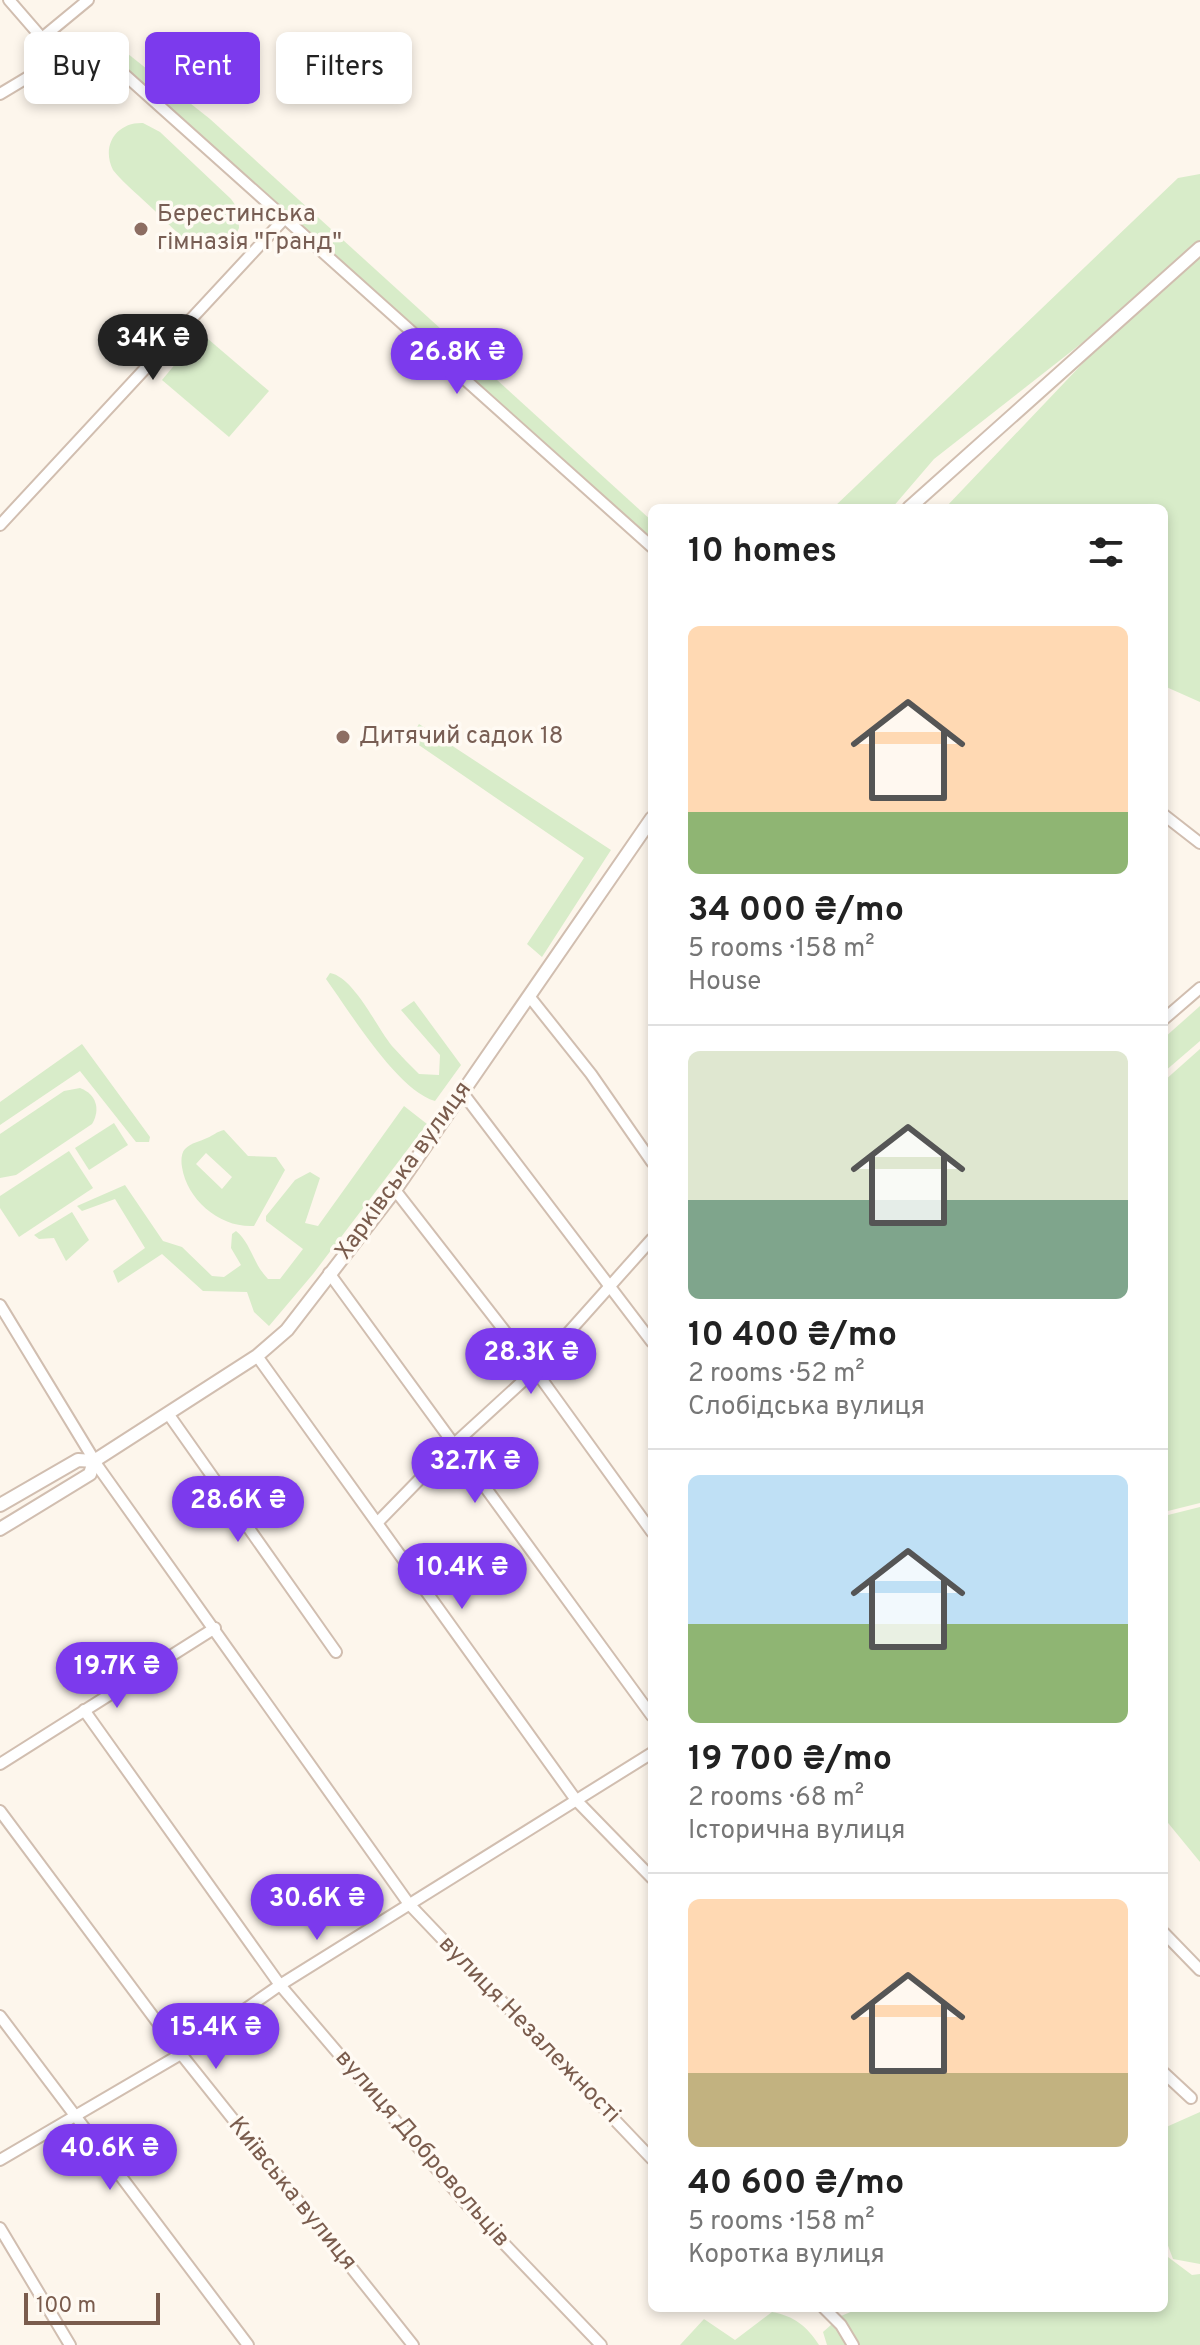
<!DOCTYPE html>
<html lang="en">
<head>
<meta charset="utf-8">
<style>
	:root { --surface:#fff; --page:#f6f6f6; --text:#222; --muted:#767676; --line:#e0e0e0; --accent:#7c3aed }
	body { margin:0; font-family:Overpass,sans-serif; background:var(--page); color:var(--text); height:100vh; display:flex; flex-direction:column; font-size:30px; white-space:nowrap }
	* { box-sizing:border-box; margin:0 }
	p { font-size:26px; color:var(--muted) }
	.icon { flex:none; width:44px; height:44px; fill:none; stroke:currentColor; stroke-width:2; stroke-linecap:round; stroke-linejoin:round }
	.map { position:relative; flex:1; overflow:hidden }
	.sheet { position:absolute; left:648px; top:504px; width:520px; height:1808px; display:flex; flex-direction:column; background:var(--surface); border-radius:12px; box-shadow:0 4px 12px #0003 }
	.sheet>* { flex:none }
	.banner { position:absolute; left:24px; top:32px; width:504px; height:72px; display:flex; gap:16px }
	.scale { position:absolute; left:24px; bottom:20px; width:136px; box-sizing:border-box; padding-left:8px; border:4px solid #7a5c4d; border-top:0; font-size:22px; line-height:28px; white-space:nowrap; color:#7a5c4d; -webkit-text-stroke:6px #fffaf3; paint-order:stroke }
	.price { position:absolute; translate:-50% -68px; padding:0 18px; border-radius:28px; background:var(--accent); color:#fff; font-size:26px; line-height:52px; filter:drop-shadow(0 2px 4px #0008) }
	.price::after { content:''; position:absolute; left:50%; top:48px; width:24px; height:18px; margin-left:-12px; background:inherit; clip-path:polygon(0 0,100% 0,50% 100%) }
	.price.current { background:#222; color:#fff }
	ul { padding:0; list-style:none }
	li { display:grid; align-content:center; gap:16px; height:424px; padding:0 40px }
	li+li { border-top:2px solid var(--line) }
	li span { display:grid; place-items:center; height:248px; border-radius:12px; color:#555 }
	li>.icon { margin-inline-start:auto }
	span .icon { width:144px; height:144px; fill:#fffc; stroke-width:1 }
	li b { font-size:34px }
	h2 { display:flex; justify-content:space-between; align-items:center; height:96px; padding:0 40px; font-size:34px }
	.tag { padding:0 28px; border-radius:12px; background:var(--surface); box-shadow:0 4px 12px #0003; font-size:28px; line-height:72px }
	.tag.current { background:var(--accent); color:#fff }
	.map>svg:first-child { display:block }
</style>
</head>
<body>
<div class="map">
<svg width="1200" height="2345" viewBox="0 0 1200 2345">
	<rect width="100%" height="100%" fill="#fdf6ec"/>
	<g fill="#d8ecc9" fill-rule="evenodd">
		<path d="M 118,46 L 210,119 L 652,521 L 652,547 L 106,58 Z"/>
		<path d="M 143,123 L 160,132 L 231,199 L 238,209 L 239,228 C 218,280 176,231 154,210 C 141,197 125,185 113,170 C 101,146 116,122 143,123 Z"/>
		<path d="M 1200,174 L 1200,702 L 1164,686 L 1164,508 L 945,508 L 1161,281 L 934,459 L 892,508 L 833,508 L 1178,178 Z"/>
		<path d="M 201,333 L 269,391 L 229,437 L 162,380 Z"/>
		<path d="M 419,724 L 611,850 L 542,957 L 527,944 L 584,858 L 410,739 Z"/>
		<path d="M 330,973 C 354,977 377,1028 392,1046 C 401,1056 410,1065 419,1074 L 439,1075 L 440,1055 L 401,1010 L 414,1001 L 461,1065 L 435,1101 C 397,1090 350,1012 326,979 Z"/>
		<path d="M 1200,1006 L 1200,1041 L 1164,1072 L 1164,1038 Z"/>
		<path d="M 82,1044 L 150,1137 L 149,1142 L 136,1142 L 80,1071 L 0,1125 L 0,1102 Z"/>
		<path d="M 1200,1049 L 1200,1503 L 1164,1512 L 1164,1081 Z"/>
		<path d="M 80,1088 C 96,1094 101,1109 92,1124 L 16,1175 L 0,1178 L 0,1134 L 64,1091 Z"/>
		<path d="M 404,1106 L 427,1124 L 313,1274 L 269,1326 L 254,1312 L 247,1292 L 203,1291 L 162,1254 L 118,1283 L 113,1271 L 145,1248 L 115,1199 L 82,1211 L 77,1206 L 125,1185 L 163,1241 L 182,1247 L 212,1276 L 224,1277 L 241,1265 L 231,1248 L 232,1234 L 236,1231 C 251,1243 253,1264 268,1279 L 280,1279 L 303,1249 L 266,1221 L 266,1216 L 295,1180 L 310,1172 L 320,1178 L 305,1223 L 318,1226 Z"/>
		<path d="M 114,1123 L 128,1145 L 89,1170 L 75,1148 Z"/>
		<path d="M 224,1130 L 248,1156 L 276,1157 L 285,1170 L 254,1226 C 220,1228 187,1200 182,1167 C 181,1162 181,1153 185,1149 C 192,1142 199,1142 207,1138 C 214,1135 216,1132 224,1130 ZM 206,1153 L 232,1177 L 222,1189 L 196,1164 Z"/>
		<path d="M 69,1151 L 93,1188 L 19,1237 L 0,1208 L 0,1196 Z"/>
		<path d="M 72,1212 L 89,1240 L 66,1261 L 54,1238 L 39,1239 L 34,1235 Z"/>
		<path d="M 1200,1507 L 1200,1862 L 1164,1818 L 1164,1516 Z"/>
		<path d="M 1200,2112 L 1200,2264 L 1173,2259 L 1164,2235 L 1164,2128 Z"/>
		<path d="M 1164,2254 L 1192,2275 L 1200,2274 L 1200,2345 L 827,2345 L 823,2332 L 841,2316 L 860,2308 L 1164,2308 Z"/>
		<path d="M 772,2312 C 794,2316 807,2326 819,2345 L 680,2345 L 704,2319 L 735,2340 Z"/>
	</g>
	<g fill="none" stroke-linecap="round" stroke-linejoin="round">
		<defs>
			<g id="minor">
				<path d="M 9,0 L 42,38 L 65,55 L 106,58 L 652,547"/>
				<path d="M 42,38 L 88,0"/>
				<path d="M 0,94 L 65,55"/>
				<path d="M 0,525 L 284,219"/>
				<path d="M 1164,815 L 1200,843"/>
				<path d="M 529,996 L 591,1074 L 652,1162"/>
				<path d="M 1164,1019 L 1200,988"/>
				<path d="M 462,1092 L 652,1342"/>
				<path d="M 395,1190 L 535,1370 L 652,1532"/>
				<path d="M 329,1273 L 652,1716"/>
				<path d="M 0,1305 L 99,1468 L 409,1904 L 652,2159"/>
				<path d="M 257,1356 L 576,1800 L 652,1878"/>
				<path d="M 169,1415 L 336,1652"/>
				<path d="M 378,1522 L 452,1446 L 535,1370 L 652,1239"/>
				<path d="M 84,1710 L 280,1985 L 469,2207 L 601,2345"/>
				<path d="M 0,1764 L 215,1628"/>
				<path d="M 0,1811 L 181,2054 L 413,2345"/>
				<path d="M 1164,1933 L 1200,1970"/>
				<path d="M 0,2016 L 248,2345"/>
				<path d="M 1164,2073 L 1191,2098"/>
				<path d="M 0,2160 L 181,2054 L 280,1985 L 652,1753"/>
				<path d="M 0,2228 L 70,2345"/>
				<path d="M 824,2308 L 841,2325 L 853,2345"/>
			</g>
			<g id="tertiary">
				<path d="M 909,508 L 1200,248"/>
				<path d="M 0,1505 L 78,1460 L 94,1461 L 257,1356 L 287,1330 L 395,1190 L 652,818"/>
				<path d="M 0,1529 L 90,1474 L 94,1461"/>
			</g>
		</defs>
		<use href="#minor" stroke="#d1beb0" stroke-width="14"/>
		<use href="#tertiary" stroke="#d1beb0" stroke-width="16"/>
		<use href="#minor" stroke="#fff" stroke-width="10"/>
		<use href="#tertiary" stroke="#fff" stroke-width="12"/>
	</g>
	<g fill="#8d6e63" stroke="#fffaf3" stroke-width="3">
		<circle cx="141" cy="229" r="8"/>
		<circle cx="343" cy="737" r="8"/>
	</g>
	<g text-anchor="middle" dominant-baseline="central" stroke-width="7" stroke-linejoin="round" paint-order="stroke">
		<g font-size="24" fill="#785e54" stroke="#fffaf3" text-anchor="start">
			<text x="157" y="215">Берестинська<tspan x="157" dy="28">гімназія "Гранд"</tspan></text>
			<text x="359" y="737">Дитячий садок 18</text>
		</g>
		<g font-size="24" fill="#7a5c4d" stroke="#fffaf3">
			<text transform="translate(404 1171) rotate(-54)">Харківська вулиця</text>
			<text transform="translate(529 2030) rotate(46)">вулиця Незалежності</text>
			<text transform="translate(422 2149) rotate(49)">вулиця Добровольців</text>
			<text transform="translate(292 2194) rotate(51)">Київська вулиця</text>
		</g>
	</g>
</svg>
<div class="scale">100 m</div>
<b class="price current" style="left:153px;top:382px">34K ₴</b>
<b class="price" style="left:457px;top:396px">26.8K ₴</b>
<b class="price" style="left:531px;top:1396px">28.3K ₴</b>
<b class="price" style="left:475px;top:1505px">32.7K ₴</b>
<b class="price" style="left:238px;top:1544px">28.6K ₴</b>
<b class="price" style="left:462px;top:1611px">10.4K ₴</b>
<b class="price" style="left:117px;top:1710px">19.7K ₴</b>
<b class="price" style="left:317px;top:1942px">30.6K ₴</b>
<b class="price" style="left:216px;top:2071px">15.4K ₴</b>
<b class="price" style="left:110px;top:2192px">40.6K ₴</b>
<div class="banner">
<a class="tag">Buy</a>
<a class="tag current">Rent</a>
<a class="tag">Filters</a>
</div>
<section class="sheet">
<h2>10 homes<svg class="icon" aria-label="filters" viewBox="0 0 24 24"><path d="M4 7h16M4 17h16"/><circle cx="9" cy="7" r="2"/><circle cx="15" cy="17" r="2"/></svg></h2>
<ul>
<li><span style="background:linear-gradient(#ffd9b3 75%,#8fb573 0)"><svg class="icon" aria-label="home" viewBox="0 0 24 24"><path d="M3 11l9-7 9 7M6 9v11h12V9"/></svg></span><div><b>34 000 ₴/mo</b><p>5 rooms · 158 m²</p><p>House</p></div></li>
<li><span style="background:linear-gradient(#dfe7d0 60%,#7fa58c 0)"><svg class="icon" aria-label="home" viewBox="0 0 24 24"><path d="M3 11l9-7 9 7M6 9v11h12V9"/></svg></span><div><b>10 400 ₴/mo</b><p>2 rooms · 52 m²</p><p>Слобідська вулиця</p></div></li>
<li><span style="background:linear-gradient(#bfe0f5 60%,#8fb573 0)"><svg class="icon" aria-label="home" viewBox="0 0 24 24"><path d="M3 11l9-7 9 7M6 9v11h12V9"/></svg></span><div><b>19 700 ₴/mo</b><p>2 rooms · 68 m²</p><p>Історична вулиця</p></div></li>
<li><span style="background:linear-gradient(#ffd9b3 70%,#c2b280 0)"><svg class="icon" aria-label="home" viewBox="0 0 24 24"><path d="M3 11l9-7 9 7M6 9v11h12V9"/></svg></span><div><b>40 600 ₴/mo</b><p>5 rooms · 158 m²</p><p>Коротка вулиця</p></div></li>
</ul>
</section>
</div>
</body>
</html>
